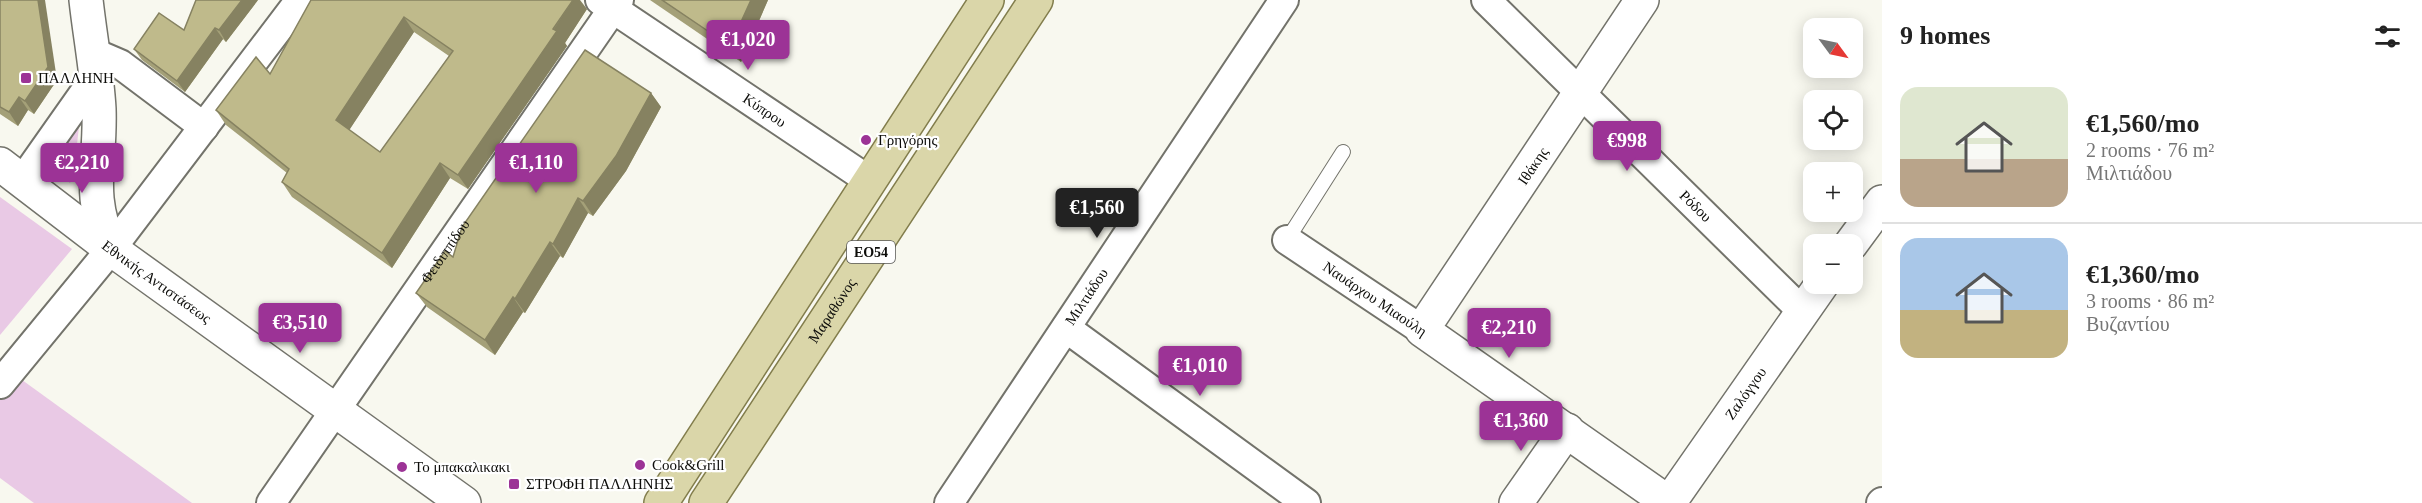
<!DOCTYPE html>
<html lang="en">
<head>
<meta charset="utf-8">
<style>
	:root { --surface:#fff; --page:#f2f2f2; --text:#222; --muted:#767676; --line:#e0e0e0; --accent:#9c3396 }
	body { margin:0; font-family:Georgia,serif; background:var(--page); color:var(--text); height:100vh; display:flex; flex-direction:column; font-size:22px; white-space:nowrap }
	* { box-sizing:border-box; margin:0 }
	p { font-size:20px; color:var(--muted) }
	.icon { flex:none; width:33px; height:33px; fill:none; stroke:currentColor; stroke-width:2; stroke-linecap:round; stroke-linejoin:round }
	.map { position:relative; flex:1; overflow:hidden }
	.sheet { display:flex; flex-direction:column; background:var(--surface); width:540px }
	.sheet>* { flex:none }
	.needle { width:39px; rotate:123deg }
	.controls { position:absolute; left:1803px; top:18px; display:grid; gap:12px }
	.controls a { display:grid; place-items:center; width:60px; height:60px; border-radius:12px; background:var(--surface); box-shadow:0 3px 15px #0003; font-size:30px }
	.price { position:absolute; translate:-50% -51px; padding:0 14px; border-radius:6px; background:var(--accent); color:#fff; font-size:20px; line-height:39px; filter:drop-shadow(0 2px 3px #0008) }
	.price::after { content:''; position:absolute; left:50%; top:36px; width:18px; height:14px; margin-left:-9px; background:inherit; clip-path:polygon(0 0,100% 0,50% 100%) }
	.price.selected { background:#222; color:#fff }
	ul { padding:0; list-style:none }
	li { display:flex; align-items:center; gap:18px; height:150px; padding:0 18px }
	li+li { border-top:2px solid var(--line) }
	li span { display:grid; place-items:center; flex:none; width:168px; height:120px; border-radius:18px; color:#555 }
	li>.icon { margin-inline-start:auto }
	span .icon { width:72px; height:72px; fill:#fffc; stroke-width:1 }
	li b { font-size:26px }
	h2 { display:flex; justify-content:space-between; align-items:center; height:72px; padding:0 18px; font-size:26px }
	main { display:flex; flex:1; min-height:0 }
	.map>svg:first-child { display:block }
</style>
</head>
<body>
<main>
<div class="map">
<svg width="1882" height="503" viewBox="0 0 1882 503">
	<rect width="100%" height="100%" fill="#f8f8ef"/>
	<g fill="#e9c9e5">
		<path d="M 79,127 L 73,178 L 70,183 L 53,170 L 54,165 Z"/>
		<path d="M 0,197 L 72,249 L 0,335 Z"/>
		<path d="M 0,364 L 192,503 L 34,503 L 0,478 Z"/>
	</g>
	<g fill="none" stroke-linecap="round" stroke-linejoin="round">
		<defs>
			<path id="service" d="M 1287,240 L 1343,152"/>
			<g id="minor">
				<path id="s1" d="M 600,0 L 870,181"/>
				<path id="s2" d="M 1486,0 L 1802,311"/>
				<path d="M 92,52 L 120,64 L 204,127"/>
				<path d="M 22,181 L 96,76"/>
				<path d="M 1287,240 L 1422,330"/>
				<path d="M 1066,328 L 1306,503"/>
				<path d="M 0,384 L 111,249 L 300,0"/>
				<path id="s3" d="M 271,503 L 619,0"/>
				<path id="s4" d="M 949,503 L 1284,0"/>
				<path d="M 1881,503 L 1882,502"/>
			</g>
			<g id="tertiary">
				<path d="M 86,0 C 90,36 97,73 99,109 C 101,166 86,193 111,249"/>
				<path id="s5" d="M 1642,0 L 1422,330 L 1669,503 L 1822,284"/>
				<path d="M 1851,244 L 1882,202"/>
				<path d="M 1516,503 L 1567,430"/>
			</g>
			<g id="secondary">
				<path id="s6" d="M 0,164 L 111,249 L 464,503"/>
			</g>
			<g id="primary">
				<path d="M 661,503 L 987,0"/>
				<path id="s7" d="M 706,503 L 1036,0"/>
			</g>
		</defs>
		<use href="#service" stroke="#73736b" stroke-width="16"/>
		<use href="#minor" stroke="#73736b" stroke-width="32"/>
		<use href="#tertiary" stroke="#73736b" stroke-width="36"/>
		<use href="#secondary" stroke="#73736b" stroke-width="36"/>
		<use href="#primary" stroke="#827d4c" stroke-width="36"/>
		<use href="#service" stroke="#fff" stroke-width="14"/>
		<use href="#minor" stroke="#fff" stroke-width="28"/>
		<use href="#tertiary" stroke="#fff" stroke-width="33"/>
		<use href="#secondary" stroke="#fff" stroke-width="33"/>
		<use href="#primary" stroke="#dad6a9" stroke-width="33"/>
	</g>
	<g fill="#a4a078" fill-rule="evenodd">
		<path d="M 0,0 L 57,80 L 34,114 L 28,110 L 18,126 L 0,114 Z"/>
		<path d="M 258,0 L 226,42 L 223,39 L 185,92 L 142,60 L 134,49 L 184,30 Z"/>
		<path d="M 311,0 L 587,9 L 565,43 L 567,46 L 468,189 L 450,178 L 392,268 L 292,197 L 282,182 L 287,173 L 226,125 L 216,110 L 270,74 ZM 414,32 L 449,56 L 380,152 L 349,130 Z"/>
		<path d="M 650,0 L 768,0 L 741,62 Z"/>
		<path d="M 651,93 L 661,107 L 626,171 L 593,216 L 588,213 L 563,258 L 560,256 L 525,313 L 523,312 L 495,355 L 427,307 L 416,293 L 453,257 Z"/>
	</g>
	<g fill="#868261">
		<path d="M 38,0 L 45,0 L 57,80 L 34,114 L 25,101 Z"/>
		<path d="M 242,0 L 258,0 L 226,42 L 219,30 Z"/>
		<path d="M 573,0 L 580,0 L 587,9 L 565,43 L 567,46 L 468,189 L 458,175 Z"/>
		<path d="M 751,0 L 768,0 L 741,62 L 730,46 Z"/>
		<path d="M 404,17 L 414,32 L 346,135 L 336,120 Z"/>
		<path d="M 215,28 L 223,39 L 185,92 L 177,81 Z"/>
		<path d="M 651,93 L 661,107 L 626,171 L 593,216 L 583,201 Z"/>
		<path d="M 19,97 L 28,110 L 18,126 L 9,112 Z"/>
		<path d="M 440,163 L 450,178 L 392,268 L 382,253 Z"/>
		<path d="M 578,198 L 588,213 L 563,258 L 553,244 Z"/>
		<path d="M 550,242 L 560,256 L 525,313 L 515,299 Z"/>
		<path d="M 513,297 L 523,312 L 495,355 L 485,340 Z"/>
	</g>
	<g fill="#bfba8b" stroke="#868261" stroke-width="1.5" fill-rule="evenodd">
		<path d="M 0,0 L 38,0 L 48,67 L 25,101 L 19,97 L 9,112 L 0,107 Z"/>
		<path d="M 196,0 L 242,0 L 219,30 L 215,28 L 177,81 L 134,49 L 159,13 L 184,30 Z"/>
		<path d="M 311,0 L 573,0 L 553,29 L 557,31 L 458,175 L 440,163 L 382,253 L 282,182 L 289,169 L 216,110 L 256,57 L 270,74 ZM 404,17 L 453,51 L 380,152 L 336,120 Z"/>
		<path d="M 662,0 L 751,0 L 730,46 Z"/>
		<path d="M 585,50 L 651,93 L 616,156 L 583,201 L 578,198 L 553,244 L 550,242 L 515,299 L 513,297 L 485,340 L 416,293 L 445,251 L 453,257 L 462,227 Z"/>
	</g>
	<g fill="#9c3396" stroke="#fff" stroke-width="2">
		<rect x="20" y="72" width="12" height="12" rx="3"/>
		<circle cx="866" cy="140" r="6"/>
		<circle cx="640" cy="465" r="6"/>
		<circle cx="402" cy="467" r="6"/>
		<rect x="508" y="478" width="12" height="12" rx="3"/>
	</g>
	<g text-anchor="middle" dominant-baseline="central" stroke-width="4.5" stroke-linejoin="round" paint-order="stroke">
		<rect fill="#fff" stroke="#565654" stroke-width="1.5" x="847" y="241" width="48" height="22" rx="4.5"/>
		<g font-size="14" font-weight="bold" fill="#0d0d0a">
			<text x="871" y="252">ΕΟ54</text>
		</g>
		<g font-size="15" fill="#0d0d0a" stroke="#fff" text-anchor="start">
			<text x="38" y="78">ΠΑΛΛΗΝΗ</text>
			<text x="878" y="140">Γρηγόρης</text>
			<text x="652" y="465">Cook&amp;Grill</text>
			<text x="414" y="467">Το μπακαλικακι</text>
			<text x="526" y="484">ΣΤΡΟΦΗ ΠΑΛΛΗΝΗΣ</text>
		</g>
		<g font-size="15" fill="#0d0d0a" stroke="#fff">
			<text stroke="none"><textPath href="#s1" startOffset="198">Κύπρου</textPath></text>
			<text transform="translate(1533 166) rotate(-56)">Ιθάκης</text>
			<text stroke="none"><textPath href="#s2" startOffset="294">Ρόδου</textPath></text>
			<text stroke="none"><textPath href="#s3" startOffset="306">Φειδιππίδου</textPath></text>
			<text stroke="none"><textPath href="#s6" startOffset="196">Εθνικής Αντιστάσεως</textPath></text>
			<text stroke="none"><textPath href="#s4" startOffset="248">Μιλτιάδου</textPath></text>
			<text transform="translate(1375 299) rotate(34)">Ναυάρχου Μιαούλη</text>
			<text stroke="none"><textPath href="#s7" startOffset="230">Μαραθώνος</textPath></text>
			<text stroke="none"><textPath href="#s5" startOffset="832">Ζαλόγγου</textPath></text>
		</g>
	</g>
</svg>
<div class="controls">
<a><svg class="needle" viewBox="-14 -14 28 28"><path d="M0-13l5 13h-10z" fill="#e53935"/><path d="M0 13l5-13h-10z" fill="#767676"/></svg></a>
<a><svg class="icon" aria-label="locate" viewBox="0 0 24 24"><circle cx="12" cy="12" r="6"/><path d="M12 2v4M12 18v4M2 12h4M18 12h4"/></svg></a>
<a>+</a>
<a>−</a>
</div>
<b class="price" style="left:748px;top:71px">€1,020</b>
<b class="price" style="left:1627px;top:172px">€998</b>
<b class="price" style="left:82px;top:194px">€2,210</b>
<b class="price" style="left:536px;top:194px">€1,110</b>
<b class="price selected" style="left:1097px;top:239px">€1,560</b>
<b class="price" style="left:300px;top:354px">€3,510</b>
<b class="price" style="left:1509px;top:359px">€2,210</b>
<b class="price" style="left:1200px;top:397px">€1,010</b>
<b class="price" style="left:1521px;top:452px">€1,360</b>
</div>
<section class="sheet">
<h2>9 homes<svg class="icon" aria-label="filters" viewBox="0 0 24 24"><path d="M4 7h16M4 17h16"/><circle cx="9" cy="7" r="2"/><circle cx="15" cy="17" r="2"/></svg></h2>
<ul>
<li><span style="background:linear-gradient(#dfe7d0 60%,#b9a48a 0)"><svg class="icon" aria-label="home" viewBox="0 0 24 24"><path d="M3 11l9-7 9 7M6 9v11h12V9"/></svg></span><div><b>€1,560/mo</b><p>2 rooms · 76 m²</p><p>Μιλτιάδου</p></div></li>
<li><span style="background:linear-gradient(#a9c7e8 60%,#c2b280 0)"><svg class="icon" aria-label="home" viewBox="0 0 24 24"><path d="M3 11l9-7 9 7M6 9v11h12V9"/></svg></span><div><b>€1,360/mo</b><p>3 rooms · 86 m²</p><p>Βυζαντίου</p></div></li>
</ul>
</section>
</main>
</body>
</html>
